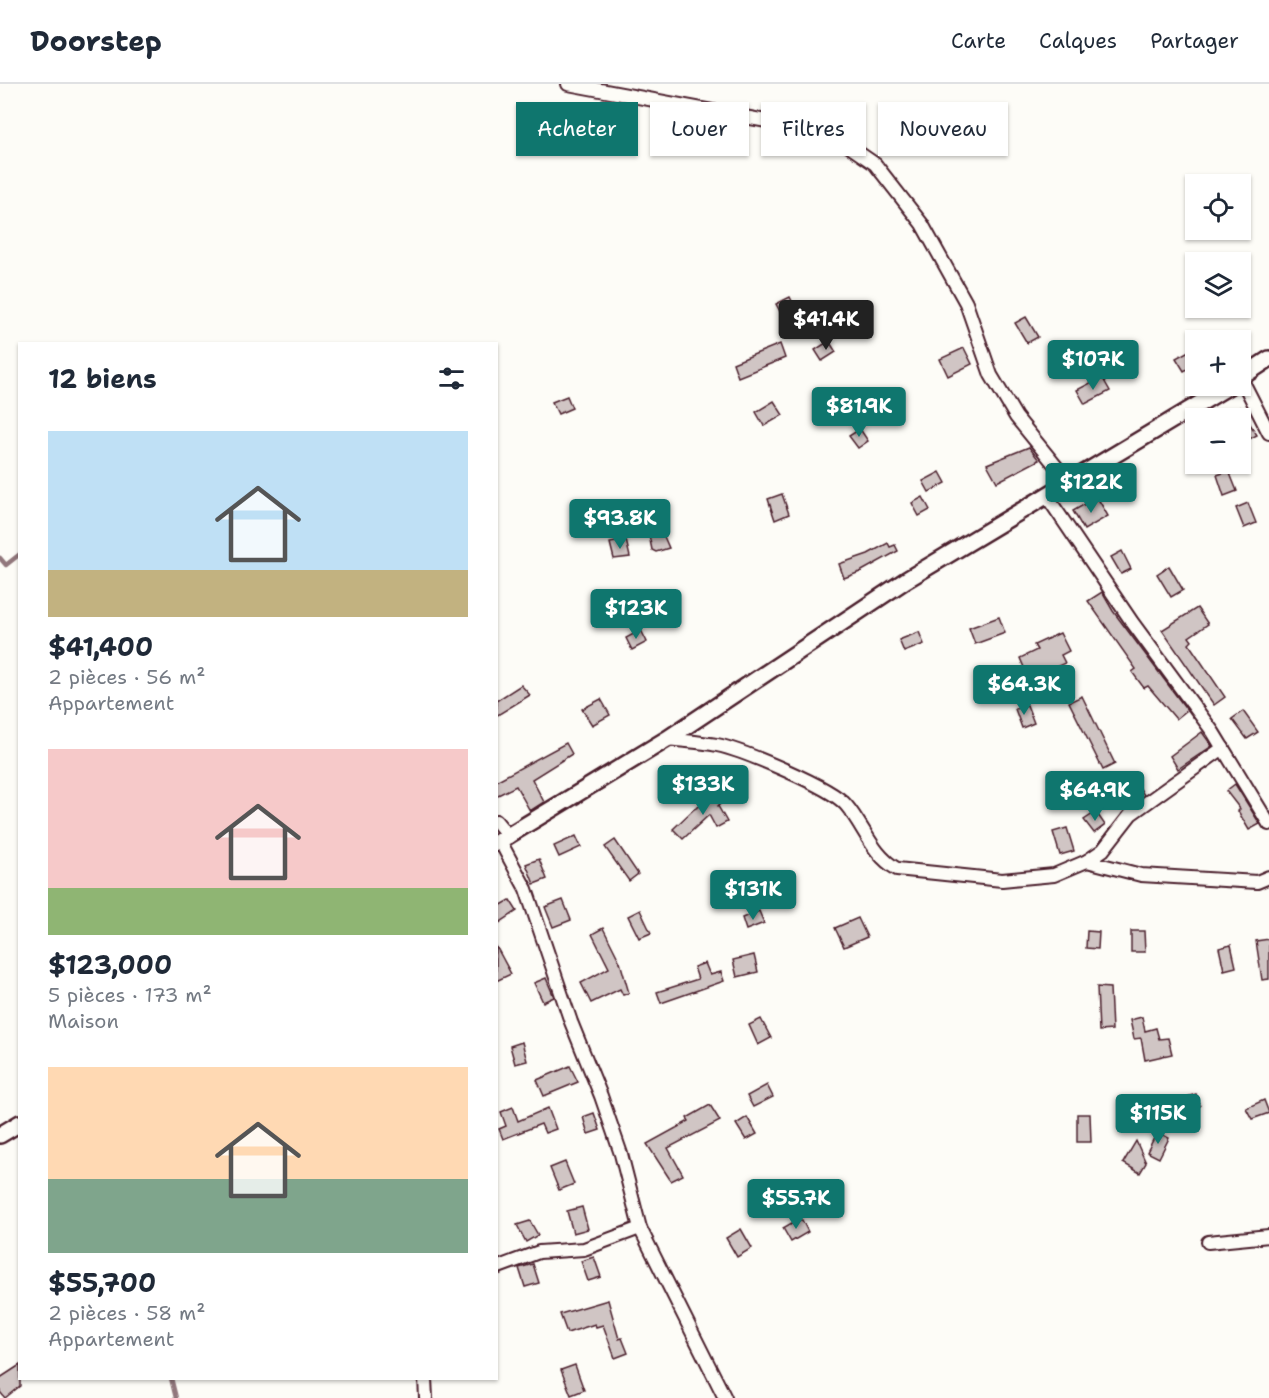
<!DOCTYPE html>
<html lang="fr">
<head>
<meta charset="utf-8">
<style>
	:root { --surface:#fff; --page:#f2f2f3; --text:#1f2937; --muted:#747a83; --line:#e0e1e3; --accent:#0f766e }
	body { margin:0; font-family:"Shantell Sans",sans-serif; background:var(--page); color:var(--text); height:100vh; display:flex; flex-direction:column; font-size:22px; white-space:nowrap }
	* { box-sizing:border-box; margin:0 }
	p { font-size:20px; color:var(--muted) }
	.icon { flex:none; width:33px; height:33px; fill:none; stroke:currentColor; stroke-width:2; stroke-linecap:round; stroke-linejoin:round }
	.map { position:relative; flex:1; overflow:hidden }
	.details { position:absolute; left:18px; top:258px; width:480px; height:1038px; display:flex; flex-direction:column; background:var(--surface); border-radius:0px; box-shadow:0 2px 4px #0004 }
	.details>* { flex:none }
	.guide { position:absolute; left:516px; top:18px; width:570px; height:54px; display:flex; gap:12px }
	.tools { position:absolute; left:1185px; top:90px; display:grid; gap:12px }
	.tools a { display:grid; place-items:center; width:66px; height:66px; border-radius:0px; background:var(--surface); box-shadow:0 2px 4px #0004; font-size:30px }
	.price { position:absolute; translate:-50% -51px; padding:0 14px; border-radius:6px; background:var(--accent); color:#fff; font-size:20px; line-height:39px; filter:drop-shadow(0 2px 3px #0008) }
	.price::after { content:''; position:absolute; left:50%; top:36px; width:18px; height:14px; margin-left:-9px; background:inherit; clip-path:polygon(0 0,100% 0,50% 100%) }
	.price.on { background:#222; color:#fff }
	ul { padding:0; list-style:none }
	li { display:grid; align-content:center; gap:12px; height:318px; padding:0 30px }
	li span { display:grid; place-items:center; height:186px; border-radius:0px; color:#555 }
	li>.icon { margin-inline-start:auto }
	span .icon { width:108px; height:108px; fill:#fffc; stroke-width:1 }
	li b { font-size:26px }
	h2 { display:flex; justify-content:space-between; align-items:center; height:72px; padding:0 30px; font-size:26px }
	.chip { padding:0 21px; border-radius:0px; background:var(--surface); box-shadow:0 2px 4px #0004; font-size:21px; line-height:54px }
	.chip.on { background:var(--accent); color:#fff }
	header { display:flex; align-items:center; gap:36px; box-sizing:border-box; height:84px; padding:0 30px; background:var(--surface); border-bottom:2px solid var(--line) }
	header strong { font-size:28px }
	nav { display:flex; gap:33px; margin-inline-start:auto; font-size:21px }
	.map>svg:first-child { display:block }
</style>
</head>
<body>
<header>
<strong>Doorstep</strong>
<nav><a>Carte</a><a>Calques</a><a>Partager</a></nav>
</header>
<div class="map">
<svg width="1269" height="1314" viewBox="0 0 1269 1314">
	<rect width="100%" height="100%" fill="#fdfcf7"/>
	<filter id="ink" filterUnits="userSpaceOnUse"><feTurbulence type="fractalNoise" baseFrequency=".0167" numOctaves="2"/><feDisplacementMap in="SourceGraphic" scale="12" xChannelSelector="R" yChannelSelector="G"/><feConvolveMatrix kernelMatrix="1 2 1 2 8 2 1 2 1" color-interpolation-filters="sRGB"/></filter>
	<g filter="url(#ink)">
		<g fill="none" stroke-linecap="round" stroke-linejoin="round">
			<g stroke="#91777b" stroke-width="4.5">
				<path d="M 0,474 L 6,481 L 20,470"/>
				<path d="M 171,1294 L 176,1314"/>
			</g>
		</g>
		<g fill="#d0c5c4" stroke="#4a1f2b" stroke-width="1.5">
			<path d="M 790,213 L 800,233 L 787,240 L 776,220 Z"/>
			<path d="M 1026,233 L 1038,253 L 1027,259 L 1015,239 Z"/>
			<path d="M 829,257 L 836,268 L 822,277 L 815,266 Z"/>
			<path d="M 780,260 L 785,274 L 738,293 L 733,279 Z"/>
			<path d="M 1196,263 L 1196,280 L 1184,287 L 1176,274 Z"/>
			<path d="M 964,264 L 972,280 L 948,292 L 940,275 Z"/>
			<path d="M 1102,293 L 1110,307 L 1085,320 L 1077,306 Z"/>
			<path d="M 567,312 L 572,324 L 558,330 L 552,318 Z"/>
			<path d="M 774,317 L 783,331 L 764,342 L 756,328 Z"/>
			<path d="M 1240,324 L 1257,351 L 1240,360 Z"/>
			<path d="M 860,345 L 868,357 L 858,364 L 849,352 Z"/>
			<path d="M 1029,363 L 1039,376 L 997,398 L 987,380 Z"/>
			<path d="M 1229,387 L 1237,407 L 1224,412 L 1217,391 Z"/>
			<path d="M 940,388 L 946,399 L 929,408 L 923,397 Z"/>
			<path d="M 782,410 L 789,430 L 775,436 L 768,415 Z"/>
			<path d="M 923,413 L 930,426 L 919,432 L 912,419 Z"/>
			<path d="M 1097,413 L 1108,432 L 1084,446 L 1073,427 Z"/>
			<path d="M 1248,419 L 1256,439 L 1244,444 L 1236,424 Z"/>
			<path d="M 662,448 L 669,464 L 656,468 L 652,466 L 649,451 Z"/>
			<path d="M 626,456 L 630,473 L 614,475 L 610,459 Z"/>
			<path d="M 888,459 L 890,463 L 895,461 L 898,467 L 860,488 L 844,494 L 839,480 L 868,470 Z"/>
			<path d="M 1122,467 L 1131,485 L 1121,490 L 1111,473 Z"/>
			<path d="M 1169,482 L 1183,506 L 1171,513 L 1157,490 Z"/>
			<path d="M 1102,508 L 1113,527 L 1187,626 L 1176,635 L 1148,602 L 1144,604 L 1132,588 L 1136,585 L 1088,517 Z"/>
			<path d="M 1197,524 L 1208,540 L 1189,553 L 1192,557 L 1189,560 L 1225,613 L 1214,621 L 1162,546 Z"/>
			<path d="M 999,533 L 1005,549 L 975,560 L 969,544 Z"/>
			<path d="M 641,546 L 647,558 L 632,566 L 626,554 Z"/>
			<path d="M 919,548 L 924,560 L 904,568 L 899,556 Z"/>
			<path d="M 1060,549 L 1069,567 L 1061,571 L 1065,579 L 1029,595 L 1020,574 L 1037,566 L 1034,561 Z"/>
			<path d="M 521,601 L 530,611 L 496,632 L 496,617 Z"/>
			<path d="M 1082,612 L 1115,680 L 1103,686 L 1069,618 Z"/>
			<path d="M 601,615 L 610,631 L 592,641 L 582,625 Z"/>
			<path d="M 1027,621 L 1034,639 L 1022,644 L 1015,625 Z"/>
			<path d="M 1243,627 L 1258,648 L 1247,655 L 1232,635 Z"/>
			<path d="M 1202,648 L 1212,662 L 1178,685 L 1170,672 Z"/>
			<path d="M 566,659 L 572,670 L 532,695 L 544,718 L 530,727 L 516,702 L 496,712 L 496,697 Z"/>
			<path d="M 1134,695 L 1144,711 L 1132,719 L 1124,706 L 1124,702 Z"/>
			<path d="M 1235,700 L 1260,740 L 1249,746 L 1238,727 L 1240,725 L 1226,707 Z"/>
			<path d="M 729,707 L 731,710 L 718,722 L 727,738 L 716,744 L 709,731 L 683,755 L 673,745 L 694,725 Z"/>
			<path d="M 1096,728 L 1105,741 L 1094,749 L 1084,736 Z"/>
			<path d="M 1067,744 L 1074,767 L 1060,771 L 1053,748 Z"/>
			<path d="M 576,752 L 581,763 L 559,773 L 554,762 Z"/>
			<path d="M 615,756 L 638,790 L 629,797 L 605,763 Z"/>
			<path d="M 539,775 L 547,795 L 534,800 L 526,780 Z"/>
			<path d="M 510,816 L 517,827 L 496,841 L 496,824 Z"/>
			<path d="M 563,816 L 571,836 L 553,843 L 545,823 Z"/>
			<path d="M 640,826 L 651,849 L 639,854 L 628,832 Z"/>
			<path d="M 759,827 L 764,839 L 746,846 L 742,834 Z"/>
			<path d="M 858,834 L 867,853 L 844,863 L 835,844 Z"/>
			<path d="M 603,844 L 620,878 L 629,909 L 623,911 L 620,905 L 591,919 L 581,899 L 609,884 L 592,850 Z"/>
			<path d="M 1087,847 L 1099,848 L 1098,865 L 1086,864 Z"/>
			<path d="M 1131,847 L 1144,847 L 1145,868 L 1131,868 Z"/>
			<path d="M 1269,855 L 1269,895 L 1262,896 L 1256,857 Z"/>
			<path d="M 1231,861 L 1236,883 L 1224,886 L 1219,864 Z"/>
			<path d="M 496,862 L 511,890 L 496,897 Z"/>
			<path d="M 754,871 L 758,888 L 737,893 L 733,876 Z"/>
			<path d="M 705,879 L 710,891 L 721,888 L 724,897 L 661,919 L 657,908 L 698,895 L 694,883 Z"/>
			<path d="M 546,894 L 554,913 L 543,918 L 534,899 Z"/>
			<path d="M 1097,903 L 1110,904 L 1112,946 L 1099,947 Z"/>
			<path d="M 1142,933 L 1145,947 L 1156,944 L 1159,955 L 1168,954 L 1172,970 L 1145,976 L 1141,954 L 1134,955 L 1130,936 Z"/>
			<path d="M 761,935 L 771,954 L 758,961 L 749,941 Z"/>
			<path d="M 522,958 L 527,977 L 515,980 L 510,962 Z"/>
			<path d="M 570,982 L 578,998 L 544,1012 L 537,996 Z"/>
			<path d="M 767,1001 L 773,1013 L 753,1023 L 747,1012 Z"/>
			<path d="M 1196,1010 L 1200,1022 L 1182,1028 L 1178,1016 Z"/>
			<path d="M 1264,1016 L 1269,1029 L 1252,1035 L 1246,1024 Z"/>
			<path d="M 710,1021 L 720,1037 L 668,1064 L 683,1091 L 671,1097 L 647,1060 L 689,1037 L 687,1034 Z"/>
			<path d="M 513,1023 L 518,1037 L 548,1024 L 556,1045 L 545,1049 L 541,1040 L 503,1055 L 499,1045 L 506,1042 L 501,1028 Z"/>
			<path d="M 594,1029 L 600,1046 L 588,1050 L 583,1033 Z"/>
			<path d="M 1077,1030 L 1090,1030 L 1091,1058 L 1077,1058 Z"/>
			<path d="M 747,1033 L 757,1050 L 746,1056 L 736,1040 Z"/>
			<path d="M 1157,1048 L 1169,1054 L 1159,1074 L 1147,1068 Z"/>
			<path d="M 1136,1057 L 1146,1079 L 1140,1089 L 1123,1079 Z"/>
			<path d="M 565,1078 L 574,1100 L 559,1106 L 550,1084 Z"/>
			<path d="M 582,1123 L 588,1145 L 573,1149 L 567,1127 Z"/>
			<path d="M 797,1136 L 802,1136 L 808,1148 L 791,1158 L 783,1144 Z"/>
			<path d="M 530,1137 L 538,1151 L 526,1158 L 517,1141 Z"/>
			<path d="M 741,1145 L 752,1164 L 737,1173 L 726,1154 Z"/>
			<path d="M 594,1173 L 601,1193 L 588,1197 L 581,1177 Z"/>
			<path d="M 533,1180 L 539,1199 L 525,1203 L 519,1184 Z"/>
			<path d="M 608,1216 L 619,1255 L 622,1254 L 628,1269 L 615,1274 L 603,1241 L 596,1243 L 595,1240 L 567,1249 L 560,1230 Z"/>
			<path d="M 20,1281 L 20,1302 L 5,1314 L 0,1308 L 0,1294 Z"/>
			<path d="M 575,1281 L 584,1306 L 571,1311 L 561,1286 Z"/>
		</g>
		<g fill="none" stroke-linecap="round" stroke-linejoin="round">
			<defs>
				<g id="minor">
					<path d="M 568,0 L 830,49 L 875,80 L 922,140 L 966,219 L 991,291 L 1016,333 L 1068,397"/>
					<path d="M 1241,294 L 1269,349"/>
					<path d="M 1046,411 L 1132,538 L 1213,648 L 1269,740"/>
					<path d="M 667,655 C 683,657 701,658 717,661 C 742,666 831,703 846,721 C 864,742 872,771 897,785 L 1002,796 L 1054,791 L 1087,777 L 1103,766 L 1131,730 L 1223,664"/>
					<path d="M 496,737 L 509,753"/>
					<path d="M 500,757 L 526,805 L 571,938 L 601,1012 L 621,1070 L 640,1144 L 725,1314"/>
					<path d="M 1087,777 L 1141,791 L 1257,798 L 1269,793"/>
					<path d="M 1208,1158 L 1269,1152"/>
					<path d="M 496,1184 L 539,1168 L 584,1165 L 640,1144"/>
					<path d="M 425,1294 L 426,1314"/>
				</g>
				<g id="tertiary">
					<path d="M 1240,294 L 1269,275"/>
					<path d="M 496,759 L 667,655 L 906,496 L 1229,302"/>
					<path d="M 0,1051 L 20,1039"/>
				</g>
			</defs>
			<use href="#minor" stroke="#4a1f2b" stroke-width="16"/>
			<use href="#tertiary" stroke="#4a1f2b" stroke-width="20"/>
			<use href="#minor" stroke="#fdfcf7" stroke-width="12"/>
			<use href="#tertiary" stroke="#fdfcf7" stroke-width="15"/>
		</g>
	</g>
</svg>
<div class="tools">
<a><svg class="icon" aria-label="locate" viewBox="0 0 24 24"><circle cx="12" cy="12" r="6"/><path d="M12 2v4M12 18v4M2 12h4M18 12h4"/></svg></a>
<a><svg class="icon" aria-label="layers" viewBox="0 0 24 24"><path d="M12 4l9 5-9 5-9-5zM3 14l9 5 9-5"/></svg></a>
<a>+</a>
<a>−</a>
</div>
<b class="price on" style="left:826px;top:267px">$41.4K</b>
<b class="price" style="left:1093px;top:307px">$107K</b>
<b class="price" style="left:859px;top:354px">$81.9K</b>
<b class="price" style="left:1091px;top:430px">$122K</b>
<b class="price" style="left:620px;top:466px">$93.8K</b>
<b class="price" style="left:636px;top:556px">$123K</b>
<b class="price" style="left:1024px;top:632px">$64.3K</b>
<b class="price" style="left:703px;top:732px">$133K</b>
<b class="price" style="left:1095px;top:738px">$64.9K</b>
<b class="price" style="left:753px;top:837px">$131K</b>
<b class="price" style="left:1158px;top:1061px">$115K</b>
<b class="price" style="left:796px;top:1146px">$55.7K</b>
<div class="guide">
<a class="chip on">Acheter</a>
<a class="chip">Louer</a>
<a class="chip">Filtres</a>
<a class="chip">Nouveau</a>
</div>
<section class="details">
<h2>12 biens<svg class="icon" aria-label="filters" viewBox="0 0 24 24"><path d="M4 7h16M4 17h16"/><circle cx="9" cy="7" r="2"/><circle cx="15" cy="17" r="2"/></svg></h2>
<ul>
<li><span style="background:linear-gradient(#bfe0f5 75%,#c2b280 0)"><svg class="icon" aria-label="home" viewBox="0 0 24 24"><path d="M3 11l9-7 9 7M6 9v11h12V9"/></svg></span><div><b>$41,400</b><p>2 pièces · 56 m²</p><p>Appartement</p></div></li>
<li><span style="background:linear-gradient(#f6c9c9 75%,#8fb573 0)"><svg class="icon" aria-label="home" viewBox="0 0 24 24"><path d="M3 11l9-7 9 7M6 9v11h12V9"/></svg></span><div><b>$123,000</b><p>5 pièces · 173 m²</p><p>Maison</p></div></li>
<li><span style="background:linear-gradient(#ffd9b3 60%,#7fa58c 0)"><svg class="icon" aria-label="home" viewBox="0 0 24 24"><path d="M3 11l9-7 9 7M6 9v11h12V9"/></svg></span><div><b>$55,700</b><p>2 pièces · 58 m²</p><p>Appartement</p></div></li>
</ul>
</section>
</div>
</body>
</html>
